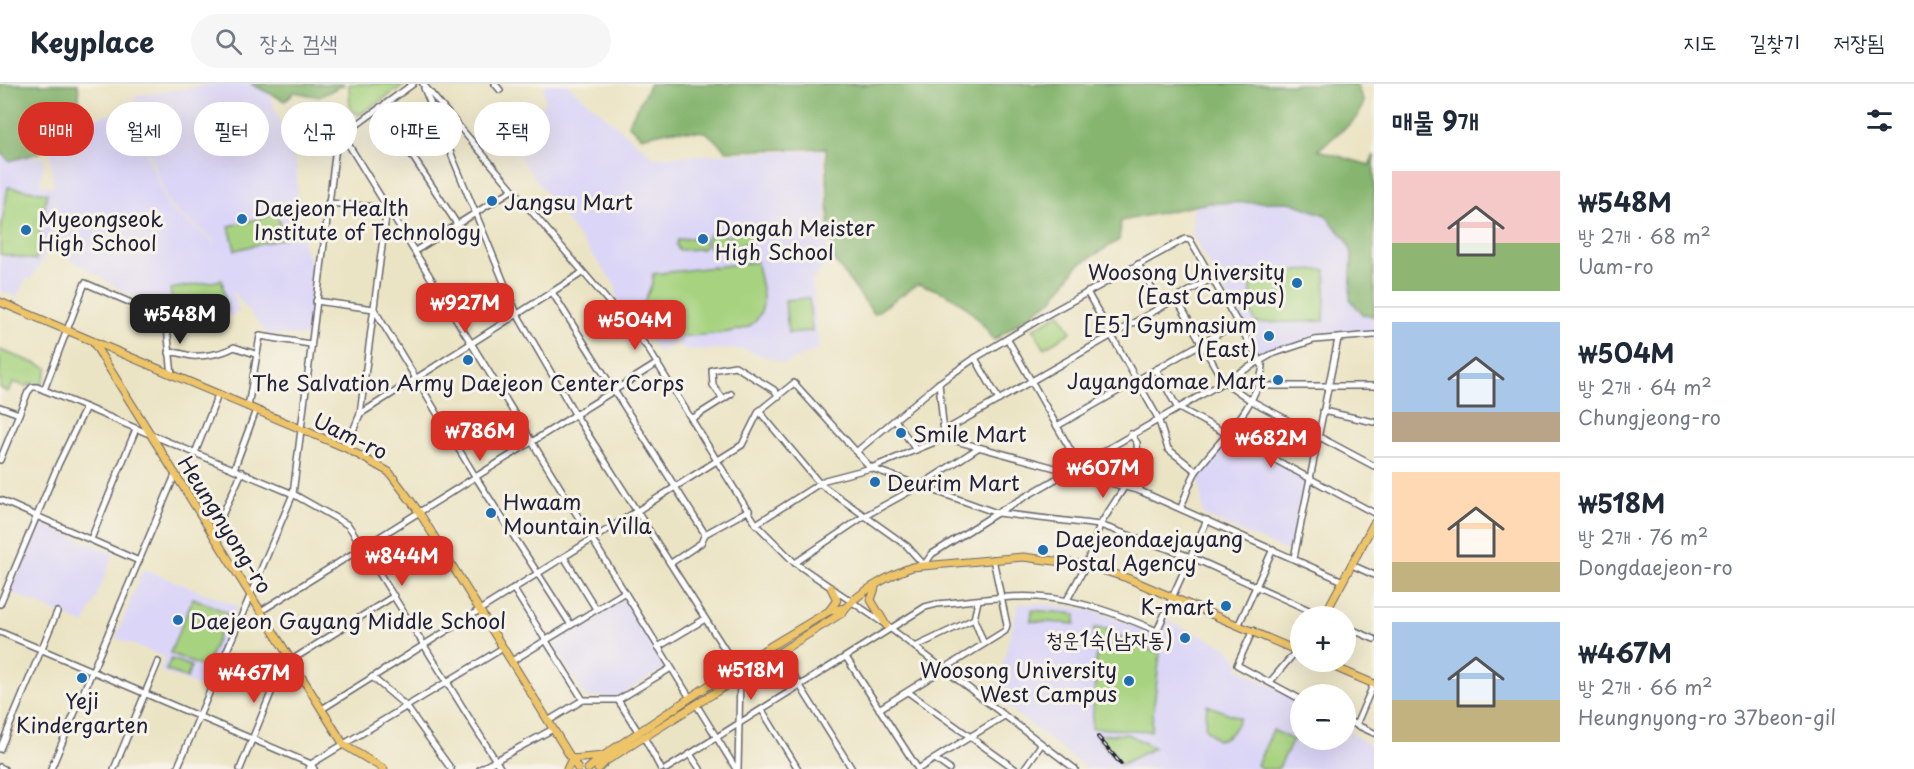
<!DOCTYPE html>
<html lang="ko">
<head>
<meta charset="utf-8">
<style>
	:root { --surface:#fff; --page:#f6f6f7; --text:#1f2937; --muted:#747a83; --line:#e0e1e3; --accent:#d93025 }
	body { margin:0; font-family:"Playpen Sans","Poor Story",sans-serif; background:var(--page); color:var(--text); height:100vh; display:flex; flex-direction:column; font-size:22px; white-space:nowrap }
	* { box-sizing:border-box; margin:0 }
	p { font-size:20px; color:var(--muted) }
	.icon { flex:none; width:33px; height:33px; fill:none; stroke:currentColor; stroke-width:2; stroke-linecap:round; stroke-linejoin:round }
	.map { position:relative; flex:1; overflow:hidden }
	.panel { display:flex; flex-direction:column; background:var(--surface); width:540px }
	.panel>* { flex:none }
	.hud { position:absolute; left:18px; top:18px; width:570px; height:54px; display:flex; gap:12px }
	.buttons { position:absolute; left:1290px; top:522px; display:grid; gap:12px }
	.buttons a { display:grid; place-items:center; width:66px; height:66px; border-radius:50%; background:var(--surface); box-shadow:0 6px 24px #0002; font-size:30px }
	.price { position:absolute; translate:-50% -51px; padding:0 14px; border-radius:12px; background:var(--accent); color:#fff; font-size:20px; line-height:39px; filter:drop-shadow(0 2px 3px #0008) }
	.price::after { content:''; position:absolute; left:50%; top:36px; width:18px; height:14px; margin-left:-9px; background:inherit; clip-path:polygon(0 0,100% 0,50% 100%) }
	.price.on { background:#222; color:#fff }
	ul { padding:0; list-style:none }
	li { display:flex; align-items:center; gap:18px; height:150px; padding:0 18px }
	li+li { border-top:2px solid var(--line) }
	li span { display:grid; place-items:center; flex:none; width:168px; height:120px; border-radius:0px; color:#555 }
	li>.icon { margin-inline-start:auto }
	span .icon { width:72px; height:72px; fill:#fffc; stroke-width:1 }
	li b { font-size:26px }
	h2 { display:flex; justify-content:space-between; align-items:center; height:72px; padding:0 18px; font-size:26px }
	.tag { padding:0 21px; border-radius:27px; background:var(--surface); box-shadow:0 6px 24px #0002; font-size:21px; line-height:54px }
	.tag.on { background:var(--accent); color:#fff }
	header { display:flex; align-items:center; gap:36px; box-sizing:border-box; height:84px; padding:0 30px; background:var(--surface); border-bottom:2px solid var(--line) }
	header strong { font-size:28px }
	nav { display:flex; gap:33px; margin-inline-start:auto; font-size:21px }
	.search { width:420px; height:54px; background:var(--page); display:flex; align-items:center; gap:15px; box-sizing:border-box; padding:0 21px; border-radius:33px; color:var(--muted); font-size:22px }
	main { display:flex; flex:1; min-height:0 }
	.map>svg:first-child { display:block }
</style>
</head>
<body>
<header>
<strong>Keyplace</strong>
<div class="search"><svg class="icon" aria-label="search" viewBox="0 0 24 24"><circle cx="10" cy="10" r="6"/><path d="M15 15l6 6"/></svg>장소 검색</div>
<nav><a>지도</a><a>길찾기</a><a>저장됨</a></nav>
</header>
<main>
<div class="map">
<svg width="1374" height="685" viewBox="0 0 1374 685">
	<rect width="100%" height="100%" fill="#f7f3e8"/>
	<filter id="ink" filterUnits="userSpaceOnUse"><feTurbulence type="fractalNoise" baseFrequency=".0167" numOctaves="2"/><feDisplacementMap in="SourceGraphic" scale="12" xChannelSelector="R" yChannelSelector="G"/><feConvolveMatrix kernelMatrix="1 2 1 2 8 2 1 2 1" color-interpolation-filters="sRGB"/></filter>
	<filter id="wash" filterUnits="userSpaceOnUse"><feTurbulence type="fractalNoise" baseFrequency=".008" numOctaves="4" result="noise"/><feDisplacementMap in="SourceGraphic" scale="24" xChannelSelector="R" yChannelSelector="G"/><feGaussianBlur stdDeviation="1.35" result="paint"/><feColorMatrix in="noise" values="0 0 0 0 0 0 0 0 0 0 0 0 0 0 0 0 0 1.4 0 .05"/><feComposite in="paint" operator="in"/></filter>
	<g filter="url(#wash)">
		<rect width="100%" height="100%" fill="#ebe4c4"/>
		<g fill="#dbd6f7">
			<path d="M 220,0 L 265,0 L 288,57 L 297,85 L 298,146 L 313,186 L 309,252 L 267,250 L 232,206 L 239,228 L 224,235 L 195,243 L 176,239 L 62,170 L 54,107 L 51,158 L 41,179 L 31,195 L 26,195 L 17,213 L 0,207 L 0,64 L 6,72 L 45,74 L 40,100 L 54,103 L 47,45 L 124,27 L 137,62 L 145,65 L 168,124 L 213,157 L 212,167 L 214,156 L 170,123 L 147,64 L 140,61 L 129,23 L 138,11 Z"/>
			<path d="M 546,0 L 567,0 L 654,73 L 823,66 L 828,177 L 812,197 L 819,264 L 785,280 L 744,265 L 686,266 L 676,260 L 658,268 L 617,216 L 615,201 L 519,73 L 531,41 L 545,17 L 544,3 Z"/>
			<path d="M 1286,113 L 1374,147 L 1374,249 L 1314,254 L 1289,261 L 1261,273 L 1192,150 L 1193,126 L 1203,114 Z"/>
			<path d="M 1232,353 L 1308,394 L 1293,470 L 1203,431 L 1199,394 Z"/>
			<path d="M 39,438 L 114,470 L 85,540 L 10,508 Z"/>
			<path d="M 143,485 L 238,522 L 205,605 L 160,587 L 165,573 L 116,554 Z"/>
			<path d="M 626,514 L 668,582 L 617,613 L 586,613 L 553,560 Z"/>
			<path d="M 1038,519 L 1090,526 L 1158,550 L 1166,536 L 1227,563 L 1239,578 L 1238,584 L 1300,617 L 1300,656 L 1346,656 L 1346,639 L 1351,641 L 1349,648 L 1374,664 L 1374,685 L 1087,685 L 995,613 L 1018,520 Z"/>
		</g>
		<g fill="#a7d380" stroke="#647a5e" stroke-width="1.5">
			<path d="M 349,0 L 406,0 L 359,31 L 350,25 Z"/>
			<path d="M 8,103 L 47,109 L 36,176 L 0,170 L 0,150 Z"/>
			<path d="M 277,130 L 284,154 L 235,166 L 229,142 Z"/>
			<circle cx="717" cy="157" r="10"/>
			<path d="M 732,148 L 750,148 L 754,153 L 752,158 L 733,161 L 729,152 Z"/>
			<path d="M 702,152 L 705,162 L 702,165 L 679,166 L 676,161 L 678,156 Z"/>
			<path d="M 757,178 C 758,193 767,213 761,228 C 759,233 754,239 750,242 C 737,249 678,255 663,251 C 656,249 650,243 646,236 C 636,217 655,207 653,190 Z"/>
			<path d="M 1326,186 L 1324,237 L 1256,239 L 1251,228 L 1251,188 Z"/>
			<path d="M 222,196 L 227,228 L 175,236 L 170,205 Z"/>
			<path d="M 809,214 L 812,247 L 788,249 L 785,216 Z"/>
			<path d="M 1060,229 L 1071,248 L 1044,264 L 1033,245 Z"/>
			<path d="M 0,266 L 48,284 L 42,300 L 30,299 L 27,303 L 14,298 L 8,308 L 0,304 Z"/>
			<path d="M 193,514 L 228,529 L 205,584 L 170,569 Z"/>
			<path d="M 1032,526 L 1076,530 L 1075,540 L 1031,537 Z"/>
			<path d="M 1094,544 L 1108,545 L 1134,561 L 1160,569 L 1151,647 L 1092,644 L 1097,564 L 1093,564 Z"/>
			<path d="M 171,575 L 191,582 L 187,594 L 166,586 Z"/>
			<path d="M 1207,621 L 1240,634 C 1234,646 1230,654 1217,656 L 1205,644 Z"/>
			<path d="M 1273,646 L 1293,656 L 1278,685 L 1263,685 L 1257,681 Z"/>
			<path d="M 1128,650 L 1154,664 L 1120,681 L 1096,651 Z"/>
		</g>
		<g fill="#85b56e" stroke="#546c54" stroke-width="1.5">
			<path d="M 0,0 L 78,0 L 80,22 L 40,35 L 40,69 L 9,77 L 0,67 Z"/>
			<path d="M 251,0 L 345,0 L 319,13 L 294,8 L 285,17 Z"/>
			<path d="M 650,0 L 1356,0 L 1364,18 L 1357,34 L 1318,66 L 1369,81 L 1374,71 L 1374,232 L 1363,231 L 1350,215 L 1352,169 L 1346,155 L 1325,131 L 1290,118 L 1208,119 L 1121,137 L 1119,156 L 1078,181 L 1053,215 L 994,256 C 973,225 955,209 918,200 L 874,230 L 834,176 L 829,141 L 826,64 L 727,67 L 706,48 L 673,46 L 641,53 L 628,40 Z"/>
		</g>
	</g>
	<g filter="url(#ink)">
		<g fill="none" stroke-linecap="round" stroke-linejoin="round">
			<defs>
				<g id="minor">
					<path d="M 423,0 L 647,263 L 756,440 L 795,479 L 886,541 L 1075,685"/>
					<path d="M 495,0 L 500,6"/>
					<path d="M 424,4 L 517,230 L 575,330 L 736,583"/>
					<path d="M 380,23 L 457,140"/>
					<path d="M 342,50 L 690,614"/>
					<path d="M 328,119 L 387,124 L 360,330 L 346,364"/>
					<path d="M 415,167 L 512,106"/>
					<path d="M 1138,180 L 1162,222"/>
					<path d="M 552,208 L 705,450"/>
					<path d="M 1087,208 L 1158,334 L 1168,365 L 1196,387"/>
					<path d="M 1176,214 L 1223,297 L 1250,316 L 1374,382"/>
					<path d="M 316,217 L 374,225 L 475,392 L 571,541"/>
					<path d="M 1008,256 L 1079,381"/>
					<path d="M 169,269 C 179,267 183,271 192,272 C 204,273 225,269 234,263 L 255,270"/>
					<path d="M 975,274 L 999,316"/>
					<path d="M 1156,285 L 1177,323 L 1374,429"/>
					<path d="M 939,299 L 944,350"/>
					<path d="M 1260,302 L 1374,302"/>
					<path d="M 44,306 L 85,199 L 166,234 L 172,291"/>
					<path d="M 723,315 L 713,301 L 712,286 L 735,282 L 774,306 L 779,312"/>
					<path d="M 0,323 L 19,330"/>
					<path d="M 248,323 L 260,252 L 310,260"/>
					<path d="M 759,327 L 820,400 L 907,462 L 924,481 L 932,470 L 997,429 L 1272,270 L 1314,256 L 1374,251"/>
					<path d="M 1323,327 L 1374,338"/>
					<path d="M 360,330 L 582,189"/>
					<path d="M 693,334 L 731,310"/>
					<path d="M 895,336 L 916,366"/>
					<path d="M 1057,342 L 1239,238"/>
					<path d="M 944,347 L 1214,193"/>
					<path d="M 1131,350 L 1137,359 L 1140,407"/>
					<path d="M 856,368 L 939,299 L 975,274 L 1050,229 L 1185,155 L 1190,156 L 1263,283 C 1256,325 1222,353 1198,385 C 1190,395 1186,412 1181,424"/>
					<path d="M 195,369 L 218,311"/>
					<path d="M 0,376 L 28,308 L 32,303 L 37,303 L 293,410 L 348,441 L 363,463 L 501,685"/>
					<path d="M 234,385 L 256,326"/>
					<path d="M 0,416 L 139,477"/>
					<path d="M 756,440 L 825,396 L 871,384 L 945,354 L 1140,407 L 1343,497"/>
					<path d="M 705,450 L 749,426"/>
					<path d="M 213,451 L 242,388"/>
					<path d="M 91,455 L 136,345"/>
					<path d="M 564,473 L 596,525"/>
					<path d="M 1294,474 L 1338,255"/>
					<path d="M 671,479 L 701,459 L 705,450"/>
					<path d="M 795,479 L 863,433 L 921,401 L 978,364"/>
					<path d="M 1352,481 L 1374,491"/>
					<path d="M 513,504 L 583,616 L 618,616 L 639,649"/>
					<path d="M 1067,516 L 1086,481 L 1100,441 L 1125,402"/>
					<path d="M 978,517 L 974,535 L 984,560"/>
					<path d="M 0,520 L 58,381 L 86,323"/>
					<path d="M 261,527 L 658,279"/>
					<path d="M 1239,540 L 1273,465"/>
					<path d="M 1346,543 L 1374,555"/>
					<path d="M 1253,546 L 1237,581 L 1300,615"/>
					<path d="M 0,548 L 311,680 L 314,685"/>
					<path d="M 658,563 L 705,535"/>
					<path d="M 915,563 L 974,535"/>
					<path d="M 779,568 L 852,685"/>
					<path d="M 846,573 L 918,685"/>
					<path d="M 512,577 L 625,508"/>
					<path d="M 372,593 L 406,622 L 451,685"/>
					<path d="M 1270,598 L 1297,566"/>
					<path d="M 908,608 L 1015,685"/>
					<path d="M 618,616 L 671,584"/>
					<path d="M 696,620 L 736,685"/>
					<path d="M 322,625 L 742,361 L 759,327 L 794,299 L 871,384 L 997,429 L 1100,441 L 1191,473 L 1322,532"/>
					<path d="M 879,625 L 1005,547 L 1007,541 L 993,475"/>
					<path d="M 762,626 L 798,685"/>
					<path d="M 1346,636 L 1374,649"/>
					<path d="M 548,637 L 583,616"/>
					<path d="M 1356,641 L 1374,599"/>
					<path d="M 644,653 L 661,685"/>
					<path d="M 0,665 L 57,528"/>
					<path d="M 690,670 L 700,685"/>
					<path d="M 935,675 L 949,685"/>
					<path d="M 0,683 L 4,685"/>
					<path d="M 51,685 L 175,391"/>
					<path d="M 114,685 L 158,578"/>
					<path d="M 177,685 L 293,410 L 337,55 L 413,0"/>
					<path d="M 240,685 L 282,582 L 394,512"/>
					<path d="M 309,685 L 311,680 L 503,564"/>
					<path d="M 480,685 L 553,645"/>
					<path d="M 666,685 L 925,523 L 937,520 C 970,517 1005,511 1038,513 C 1081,516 1118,530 1157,547 L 1207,436"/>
					<path d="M 738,685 L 740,593"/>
					<path d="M 918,685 L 1004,632"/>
					<path d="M 1024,685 L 1041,661"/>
				</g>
				<g id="major">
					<path d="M 0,218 L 346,364 L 389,388 L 419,428 L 578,685"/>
					<path d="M 93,258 L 344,661 L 384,685"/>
					<path d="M 875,504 L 871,516 L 886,541"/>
					<path d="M 829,527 L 837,516 L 831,504"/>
					<path d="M 1324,532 L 1374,439"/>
					<path d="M 1323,578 L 1374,600"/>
					<path d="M 572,675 L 603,672"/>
					<path d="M 567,685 L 572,675"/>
					<path d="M 588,685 L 603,672 L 736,583 L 829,527 L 845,524"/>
					<path d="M 598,685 L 606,677 L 842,529 C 854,510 892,490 912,483 L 1023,473 L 1086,481 L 1127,494 L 1300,568"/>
				</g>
			</defs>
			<use href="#minor" stroke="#68666b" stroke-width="8"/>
			<use href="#major" stroke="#68666b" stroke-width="9"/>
			<use href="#minor" stroke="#fff" stroke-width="5"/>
			<use href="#major" stroke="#eec469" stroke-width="7"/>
			<defs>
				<path id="rail" d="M 1098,653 L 1121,680"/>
			</defs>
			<use href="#rail" stroke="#22223b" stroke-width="4"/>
			<use href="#rail" stroke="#f7f3e8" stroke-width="1.5" stroke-dasharray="4.5" stroke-linecap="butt"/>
		</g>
	</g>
	<g fill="#1f6fb2" stroke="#f7f3e8" stroke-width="2">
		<circle cx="492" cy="117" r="6"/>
		<circle cx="242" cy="135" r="6"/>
		<circle cx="26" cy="146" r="6"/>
		<circle cx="703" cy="155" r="6"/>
		<circle cx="1297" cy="199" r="6"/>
		<circle cx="1269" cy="252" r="6"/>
		<circle cx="468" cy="276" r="6"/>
		<circle cx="1278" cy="296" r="6"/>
		<circle cx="901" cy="349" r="6"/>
		<circle cx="875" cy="398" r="6"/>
		<circle cx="491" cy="429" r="6"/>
		<circle cx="1043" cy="466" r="6"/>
		<circle cx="1226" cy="522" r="6"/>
		<circle cx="178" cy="536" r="6"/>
		<circle cx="1185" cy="554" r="6"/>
		<circle cx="82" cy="594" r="6"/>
		<circle cx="1129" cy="597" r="6"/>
	</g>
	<g text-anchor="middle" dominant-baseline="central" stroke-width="6" stroke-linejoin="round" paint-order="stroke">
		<g font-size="21" fill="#22223b" stroke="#f7f3e8" text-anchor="start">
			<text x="504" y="117">Jangsu Mart</text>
			<text x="254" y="123">Daejeon Health<tspan x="254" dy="24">Institute of Technology</tspan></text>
			<text x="38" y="134">Myeongseok<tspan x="38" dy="24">High School</tspan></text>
			<text x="715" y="143">Dongah Meister<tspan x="715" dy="24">High School</tspan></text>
			<text x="1285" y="187" text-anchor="end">Woosong University<tspan x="1285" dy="24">(East Campus)</tspan></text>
			<text x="1257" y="240" text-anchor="end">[E5] Gymnasium<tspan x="1257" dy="24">(East)</tspan></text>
			<text x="1266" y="296" text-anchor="end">Jayangdomae Mart</text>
			<text x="468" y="298" text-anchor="middle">The Salvation Army Daejeon Center Corps</text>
			<text x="913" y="349">Smile Mart</text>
			<text x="887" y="398">Deurim Mart</text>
			<text x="503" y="417">Hwaam<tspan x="503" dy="24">Mountain Villa</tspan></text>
			<text x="1055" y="454">Daejeondaejayang<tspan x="1055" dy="24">Postal Agency</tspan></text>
			<text x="1214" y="522" text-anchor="end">K-mart</text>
			<text x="190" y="536">Daejeon Gayang Middle School</text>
			<text x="1173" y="554" text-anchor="end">청운1숙(남자동)</text>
			<text x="1117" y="585" text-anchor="end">Woosong University<tspan x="1117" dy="24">West Campus</tspan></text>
			<text x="82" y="616" text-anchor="middle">Yeji<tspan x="82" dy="24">Kindergarten</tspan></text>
		</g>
		<g font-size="21" fill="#22223b" stroke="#f7f3e8">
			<text transform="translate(351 351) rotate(26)">Uam-ro</text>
			<text transform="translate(226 440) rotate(58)">Heungnyong-ro</text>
		</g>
	</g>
</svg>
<div class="buttons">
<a>+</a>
<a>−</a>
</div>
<b class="price" style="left:465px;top:250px">₩927M</b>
<b class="price on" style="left:180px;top:261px">₩548M</b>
<b class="price" style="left:635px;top:267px">₩504M</b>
<b class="price" style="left:480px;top:378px">₩786M</b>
<b class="price" style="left:1271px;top:385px">₩682M</b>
<b class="price" style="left:1103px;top:415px">₩607M</b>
<b class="price" style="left:402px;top:503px">₩844M</b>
<b class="price" style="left:751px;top:617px">₩518M</b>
<b class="price" style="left:254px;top:620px">₩467M</b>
<div class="hud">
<a class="tag on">매매</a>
<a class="tag">월세</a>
<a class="tag">필터</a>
<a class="tag">신규</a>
<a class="tag">아파트</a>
<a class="tag">주택</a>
</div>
</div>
<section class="panel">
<h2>매물 9개<svg class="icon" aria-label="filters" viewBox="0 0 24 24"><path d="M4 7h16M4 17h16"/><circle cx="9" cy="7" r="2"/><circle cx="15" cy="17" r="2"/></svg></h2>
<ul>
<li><span style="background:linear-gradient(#f6c9c9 60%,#8fb573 0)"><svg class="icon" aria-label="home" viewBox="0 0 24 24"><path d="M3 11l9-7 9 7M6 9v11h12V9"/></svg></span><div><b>₩548M</b><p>방 2개 · 68 m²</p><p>Uam-ro</p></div></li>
<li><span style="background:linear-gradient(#a9c7e8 75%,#b9a48a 0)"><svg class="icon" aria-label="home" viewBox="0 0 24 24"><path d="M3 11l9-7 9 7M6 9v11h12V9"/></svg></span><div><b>₩504M</b><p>방 2개 · 64 m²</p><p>Chungjeong-ro</p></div></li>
<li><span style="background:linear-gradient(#ffd9b3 75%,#c2b280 0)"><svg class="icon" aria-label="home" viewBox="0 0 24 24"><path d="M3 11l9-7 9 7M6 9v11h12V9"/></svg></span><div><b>₩518M</b><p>방 2개 · 76 m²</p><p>Dongdaejeon-ro</p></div></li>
<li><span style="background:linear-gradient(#a9c7e8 65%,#c2b280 0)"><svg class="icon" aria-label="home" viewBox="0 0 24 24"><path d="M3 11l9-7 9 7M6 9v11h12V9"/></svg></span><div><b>₩467M</b><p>방 2개 · 66 m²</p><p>Heungnyong-ro 37beon-gil</p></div></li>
</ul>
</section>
</main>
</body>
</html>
